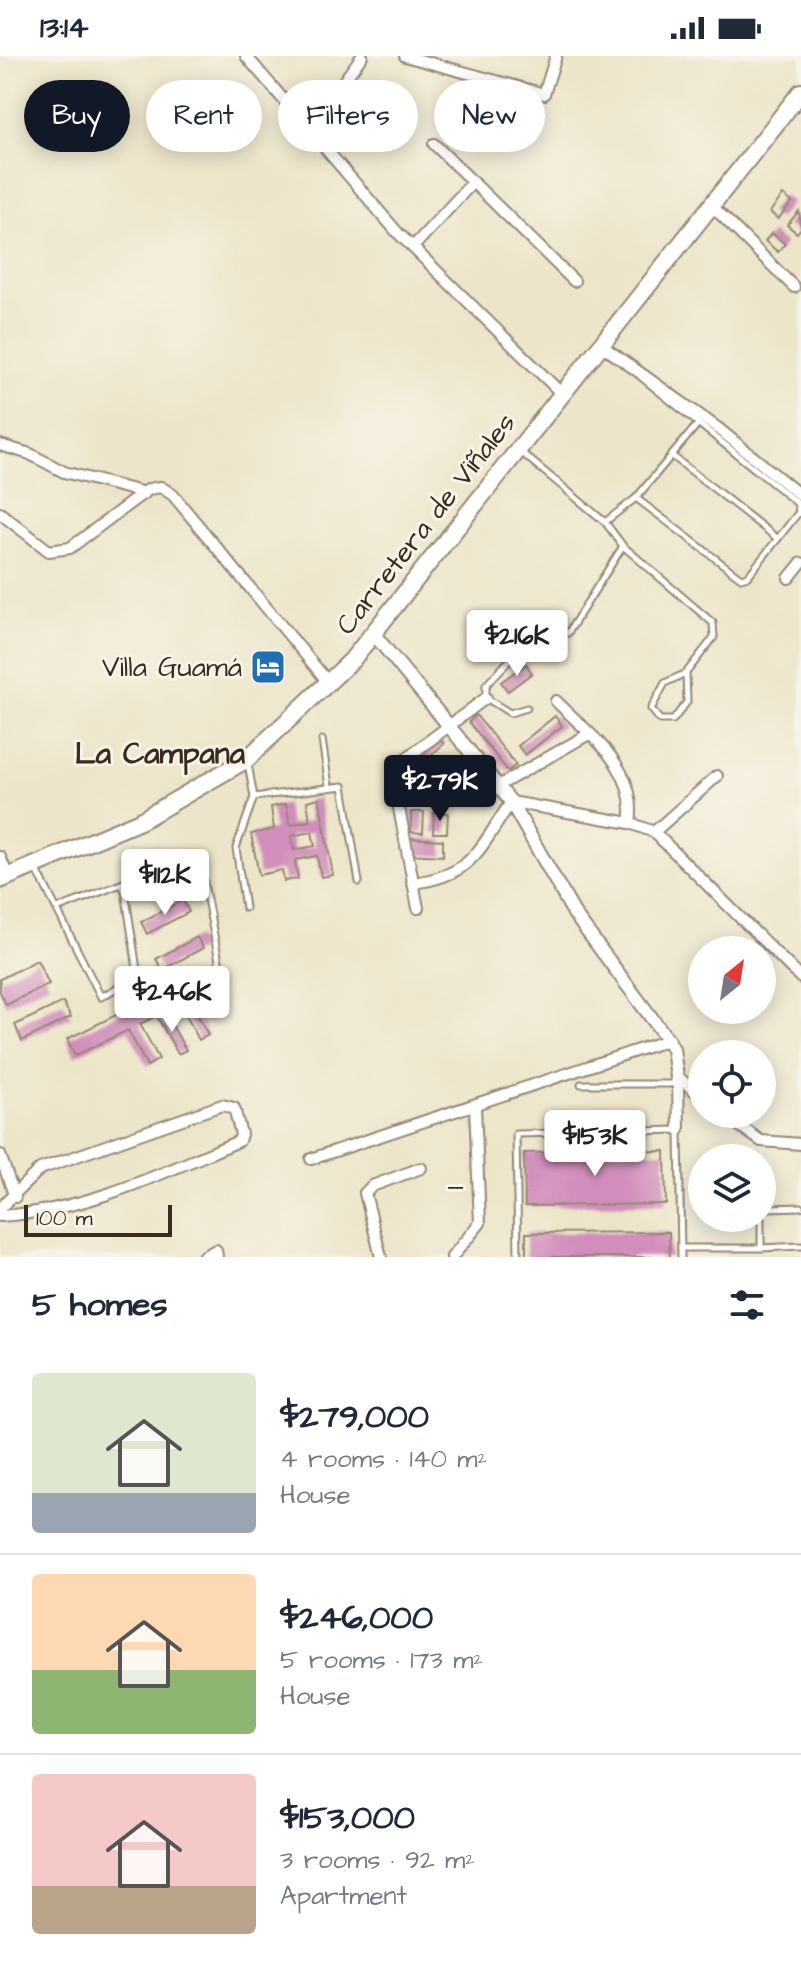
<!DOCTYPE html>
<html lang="en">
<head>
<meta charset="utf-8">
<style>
	:root { --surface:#fff; --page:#f2f2f3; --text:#1f2937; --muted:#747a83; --line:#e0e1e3; --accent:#111827 }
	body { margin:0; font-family:"Architects Daughter",sans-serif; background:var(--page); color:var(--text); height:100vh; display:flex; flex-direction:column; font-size:30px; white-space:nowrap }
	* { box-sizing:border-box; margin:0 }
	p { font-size:26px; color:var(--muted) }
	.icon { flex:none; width:44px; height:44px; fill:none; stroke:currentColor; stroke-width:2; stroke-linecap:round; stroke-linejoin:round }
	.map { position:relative; height:1201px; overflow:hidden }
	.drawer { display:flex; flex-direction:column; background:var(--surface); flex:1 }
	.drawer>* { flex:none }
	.hud { position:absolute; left:24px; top:24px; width:754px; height:72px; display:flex; gap:16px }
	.needle { width:52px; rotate:30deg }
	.fabs { position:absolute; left:688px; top:880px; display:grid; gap:16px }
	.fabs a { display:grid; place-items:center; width:88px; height:88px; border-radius:50%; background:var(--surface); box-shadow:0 4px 20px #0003; font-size:40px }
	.scale { position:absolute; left:24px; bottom:20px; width:148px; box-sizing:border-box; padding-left:8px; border:4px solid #3b2a1e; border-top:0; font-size:22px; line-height:28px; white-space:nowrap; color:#3b2a1e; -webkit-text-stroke:6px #f7f3e8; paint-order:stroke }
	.price { position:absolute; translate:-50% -68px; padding:0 18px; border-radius:8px; background:#fff; color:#222; font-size:26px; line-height:52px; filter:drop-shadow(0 2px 4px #0008) }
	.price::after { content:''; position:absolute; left:50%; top:48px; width:24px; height:18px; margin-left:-12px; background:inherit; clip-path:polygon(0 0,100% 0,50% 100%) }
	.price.active { background:var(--accent); color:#fff }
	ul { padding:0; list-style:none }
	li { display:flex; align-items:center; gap:24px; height:200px; padding:0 32px }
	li+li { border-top:2px solid var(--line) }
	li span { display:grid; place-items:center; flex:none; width:224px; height:160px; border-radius:8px; color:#555 }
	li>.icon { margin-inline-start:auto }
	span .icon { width:96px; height:96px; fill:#fffc; stroke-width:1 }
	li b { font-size:34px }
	h2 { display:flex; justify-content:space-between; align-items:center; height:96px; padding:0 32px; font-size:34px }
	.pill { padding:0 28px; border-radius:36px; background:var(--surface); box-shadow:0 4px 20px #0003; font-size:28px; line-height:72px }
	.pill.active { background:var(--accent); color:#fff }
	.status { display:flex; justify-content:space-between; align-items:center; height:56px; padding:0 40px; background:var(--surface); direction:ltr }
	.status svg { height:22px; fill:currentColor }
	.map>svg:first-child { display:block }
</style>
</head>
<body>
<div class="status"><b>13:14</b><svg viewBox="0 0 49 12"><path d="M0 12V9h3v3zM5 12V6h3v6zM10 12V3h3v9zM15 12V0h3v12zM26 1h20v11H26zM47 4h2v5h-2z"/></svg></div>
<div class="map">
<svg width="801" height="1201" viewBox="0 0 801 1201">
	<rect width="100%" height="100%" fill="#f7f3e8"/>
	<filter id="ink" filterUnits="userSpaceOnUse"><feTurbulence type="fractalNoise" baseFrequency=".0125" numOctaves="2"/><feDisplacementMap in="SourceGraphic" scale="16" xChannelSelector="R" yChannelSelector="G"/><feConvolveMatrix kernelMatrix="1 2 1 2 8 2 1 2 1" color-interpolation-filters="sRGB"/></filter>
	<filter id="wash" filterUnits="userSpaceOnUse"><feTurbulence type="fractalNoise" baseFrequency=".006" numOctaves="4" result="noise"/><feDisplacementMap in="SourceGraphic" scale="32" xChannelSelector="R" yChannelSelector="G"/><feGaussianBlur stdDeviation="1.8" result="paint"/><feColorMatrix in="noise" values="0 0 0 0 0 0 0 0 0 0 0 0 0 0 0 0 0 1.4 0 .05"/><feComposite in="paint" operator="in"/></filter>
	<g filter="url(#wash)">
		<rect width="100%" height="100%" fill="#ede5c9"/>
		<g id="blocks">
			<g fill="#d18dbb" fill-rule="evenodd">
				<path d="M 783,139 L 792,146 L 778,163 L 770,156 Z"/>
				<path d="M 799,155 L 801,172 L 797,177 L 787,169 Z"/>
				<path d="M 772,177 L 785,188 L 778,196 L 765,185 Z"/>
				<path d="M 526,608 L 532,617 L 508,635 L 501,626 Z"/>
				<path d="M 476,659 L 516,709 L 508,715 L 469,666 Z"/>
				<path d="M 555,660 L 562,670 L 525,699 L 518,690 Z"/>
				<path d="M 437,680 L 444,688 L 410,717 L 404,709 Z"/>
				<path d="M 451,700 L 478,734 L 465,744 L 438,711 Z"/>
				<path d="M 319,742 L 333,819 L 321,821 L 317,800 L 295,804 L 298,823 L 284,825 L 282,814 L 259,819 L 251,778 L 274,773 L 271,751 L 286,748 L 290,769 L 310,765 L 307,745 ZM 312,776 L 315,790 L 294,794 L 291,780 Z"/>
				<path d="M 411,756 L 424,756 L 423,777 L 411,776 Z"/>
				<path d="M 434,756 L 448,757 L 447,777 L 433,777 Z"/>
				<path d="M 408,782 L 443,784 L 443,800 L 407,798 Z"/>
				<path d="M 183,844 L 189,856 L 147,878 L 141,866 Z"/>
				<path d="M 197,881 L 203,892 L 162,914 L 156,903 Z"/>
				<path d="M 37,904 L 49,928 L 6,949 L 0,936 L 0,923 Z"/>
				<path d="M 188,924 L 196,941 L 190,944 L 208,979 L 199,984 L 180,948 L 140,968 L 159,1003 L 147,1010 L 128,974 L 75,1000 L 67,983 Z"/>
				<path d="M 63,946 L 71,961 L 22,985 L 15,969 Z"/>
				<path d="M 165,957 L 186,994 L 178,998 L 157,961 Z"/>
				<path d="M 665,1095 L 666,1148 L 525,1150 L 524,1097 Z"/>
				<path d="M 669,1176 L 670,1201 L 526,1201 L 526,1177 Z"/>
			</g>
		</g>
	</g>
	<g filter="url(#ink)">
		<use href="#blocks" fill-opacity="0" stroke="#948874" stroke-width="2"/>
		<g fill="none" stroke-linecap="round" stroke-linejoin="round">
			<defs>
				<g id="service">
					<path d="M 522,397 L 605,466 L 623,490 L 713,567 L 714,581 L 686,617 L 665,627 L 651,653 L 660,664 L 673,664 L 687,646 L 686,617"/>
					<path d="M 671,399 L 778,483"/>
					<path d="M 636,442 L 697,369"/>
					<path d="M 605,466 L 636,442 L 741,522 L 748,520 L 799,456 L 797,447 L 641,321"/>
					<path d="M 568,577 L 623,490"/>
					<path d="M 520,593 L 486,629 L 486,642 L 510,657 L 527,652"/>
					<path d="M 322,684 L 329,730"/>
					<path d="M 248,708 L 254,741 L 343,730 L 359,826"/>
					<path d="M 37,814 L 101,941 L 138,920 L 125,835 L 121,828 L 57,853"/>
					<path d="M 121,828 L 186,800 L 200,807 L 220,910"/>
					<path d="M 245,852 L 236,792 L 254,741"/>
					<path d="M 581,1028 L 676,1028"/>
					<path d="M 762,1157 L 767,1152 L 801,1151"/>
					<path d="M 681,1192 L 761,1192 L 761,1162"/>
					<path d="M 761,1192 L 801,1190"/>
					<path d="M 518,1201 L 516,1078 L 679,1074 L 681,1201"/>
				</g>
				<g id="minor">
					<path d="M 246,0 L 397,176 L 562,338"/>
					<path d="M 405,0 L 544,38 L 556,0"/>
					<path d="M 310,72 L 362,0"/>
					<path d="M 434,88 L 574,225"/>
					<path d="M 711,149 L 794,231"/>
					<path d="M 413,191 L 473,126"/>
					<path d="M 601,289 L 719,373 L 801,440"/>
					<path d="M 0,389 L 30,398 L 64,416 L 145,437"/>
					<path d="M 0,457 L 49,495 L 70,492 L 149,433 L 161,431 L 173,439 L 328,626"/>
					<path d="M 789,522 L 801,507"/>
					<path d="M 556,645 C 590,679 639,713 630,767"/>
					<path d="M 498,730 L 589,678"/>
					<path d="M 654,776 L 717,720"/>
					<path d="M 0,801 L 8,820"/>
					<path d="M 412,827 C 473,820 479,793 511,746 L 630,767 L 654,776 L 801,922"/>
					<path d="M 418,852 L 394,726 L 397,709 L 486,642"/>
					<path d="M 677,1020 L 702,1041"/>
					<path d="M 678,1028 L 679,1074"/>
					<path d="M 723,1058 L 761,1085 L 801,1088"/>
					<path d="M 0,1099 L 15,1141"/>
					<path d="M 311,1103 L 668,984"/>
					<path d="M 0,1152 L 40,1113 L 222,1049 L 234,1052 L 241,1078 L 239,1085 C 160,1118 86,1155 0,1160"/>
					<path d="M 203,1201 L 216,1194 L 217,1201"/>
					<path d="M 381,1201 L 365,1137 L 372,1130 L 421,1112"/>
					<path d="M 452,1201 L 480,1167 L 475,1050"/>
				</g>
				<path id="tertiary" d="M 373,577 L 511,746 L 575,859 L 668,984 L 673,993 L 678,1028"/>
				<path id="primary" d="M 0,824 L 140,765 L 247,703 L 352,604 L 801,36"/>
			</defs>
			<use href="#service" stroke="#948874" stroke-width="9"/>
			<use href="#minor" stroke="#948874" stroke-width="14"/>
			<use href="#tertiary" stroke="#948874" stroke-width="16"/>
			<use href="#primary" stroke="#948874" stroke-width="20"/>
			<use href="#service" stroke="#fff" stroke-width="5"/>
			<use href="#minor" stroke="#fff" stroke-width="10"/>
			<use href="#tertiary" stroke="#fff" stroke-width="12"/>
			<use href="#primary" stroke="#fff" stroke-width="16"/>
		</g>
	</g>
	<defs>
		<symbol id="hotel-square" viewBox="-11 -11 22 22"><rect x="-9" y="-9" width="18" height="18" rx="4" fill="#1f6fb2" stroke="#f7f3e8"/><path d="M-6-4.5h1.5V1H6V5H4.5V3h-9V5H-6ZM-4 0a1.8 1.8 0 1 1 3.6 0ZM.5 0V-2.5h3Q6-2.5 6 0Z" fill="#fff"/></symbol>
	</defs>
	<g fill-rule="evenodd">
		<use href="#hotel-square" x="248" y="591" width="40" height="40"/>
	</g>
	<g text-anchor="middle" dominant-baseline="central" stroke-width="6" stroke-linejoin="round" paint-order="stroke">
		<g font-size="28" fill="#3b2a1e" stroke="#f7f3e8">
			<text transform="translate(426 468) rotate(-52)">Carretera de Viñales</text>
			<text transform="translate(455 1132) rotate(-92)">1</text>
		</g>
		<g font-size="28" fill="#3b2a1e" stroke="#f7f3e8" text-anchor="end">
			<text x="242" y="611">Villa Guamá</text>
		</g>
		<g font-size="30" font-weight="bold" fill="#3b2a1e" stroke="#f7f3e8">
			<text x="160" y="698">La Campana</text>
		</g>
	</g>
</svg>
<div class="fabs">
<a><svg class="needle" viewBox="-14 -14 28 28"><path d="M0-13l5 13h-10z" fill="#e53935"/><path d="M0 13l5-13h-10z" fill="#747a83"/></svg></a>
<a><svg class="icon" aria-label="locate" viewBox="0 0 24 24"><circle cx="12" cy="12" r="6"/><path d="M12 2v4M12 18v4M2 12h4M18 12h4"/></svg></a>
<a><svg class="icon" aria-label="layers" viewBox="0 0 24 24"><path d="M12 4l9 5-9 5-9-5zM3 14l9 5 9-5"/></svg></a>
</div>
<div class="scale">100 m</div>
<b class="price" style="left:517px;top:622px">$216K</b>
<b class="price active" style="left:440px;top:767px">$279K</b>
<b class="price" style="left:165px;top:861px">$112K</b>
<b class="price" style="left:172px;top:978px">$246K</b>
<b class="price" style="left:595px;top:1122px">$153K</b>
<div class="hud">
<a class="pill active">Buy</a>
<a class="pill">Rent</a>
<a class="pill">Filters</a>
<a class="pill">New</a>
</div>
</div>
<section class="drawer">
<h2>5 homes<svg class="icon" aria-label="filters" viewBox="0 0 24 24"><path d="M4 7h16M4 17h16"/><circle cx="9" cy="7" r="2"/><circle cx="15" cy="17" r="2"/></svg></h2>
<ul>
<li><span style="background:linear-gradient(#dfe7d0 75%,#9aa5b1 0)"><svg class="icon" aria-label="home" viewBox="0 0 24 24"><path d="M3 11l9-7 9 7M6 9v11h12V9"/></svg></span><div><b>$279,000</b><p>4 rooms · 140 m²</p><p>House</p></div></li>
<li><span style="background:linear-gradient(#ffd9b3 60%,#8fb573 0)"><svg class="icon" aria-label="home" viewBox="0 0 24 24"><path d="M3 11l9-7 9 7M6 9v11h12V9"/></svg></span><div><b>$246,000</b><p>5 rooms · 173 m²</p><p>House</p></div></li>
<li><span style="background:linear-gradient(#f6c9c9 70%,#b9a48a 0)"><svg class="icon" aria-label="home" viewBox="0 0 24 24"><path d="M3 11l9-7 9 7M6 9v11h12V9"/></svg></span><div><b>$153,000</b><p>3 rooms · 92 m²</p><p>Apartment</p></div></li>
</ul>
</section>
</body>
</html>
